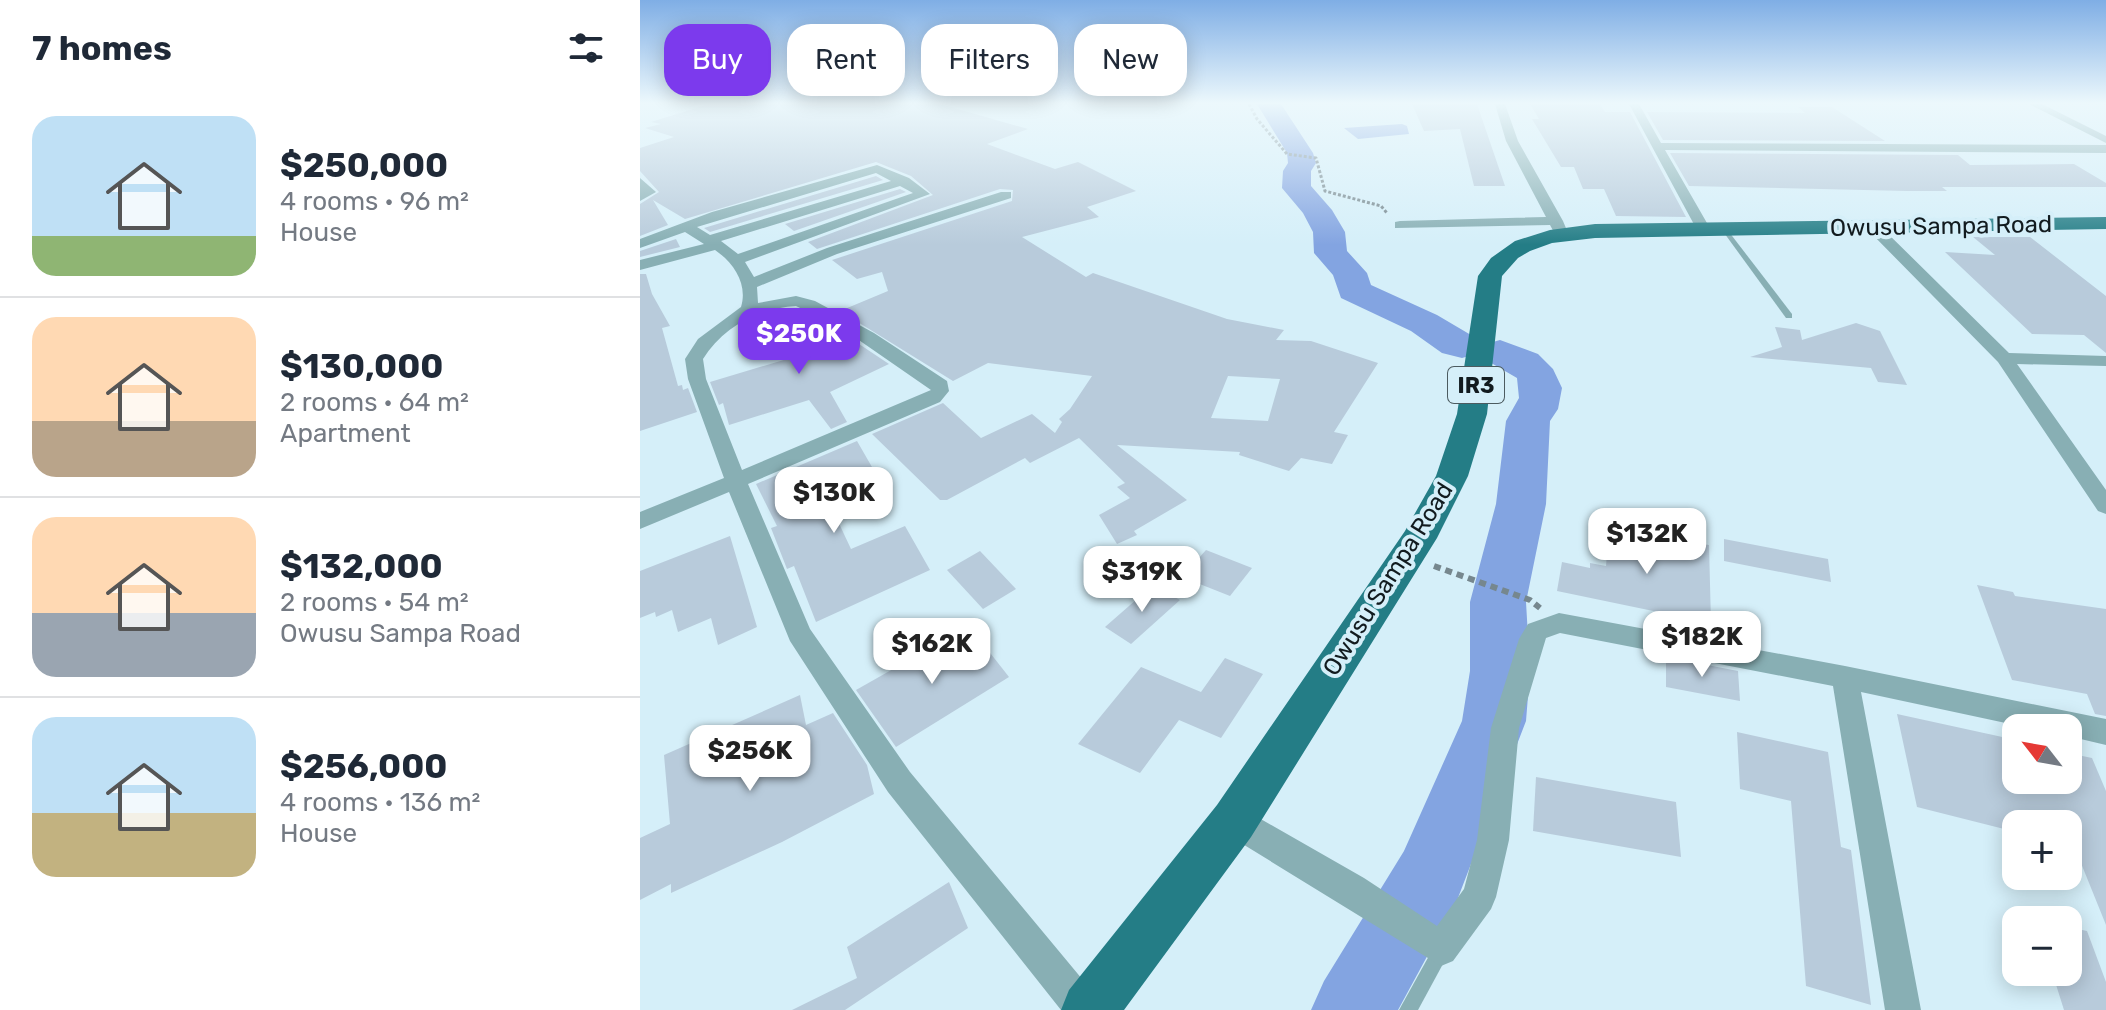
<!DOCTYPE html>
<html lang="en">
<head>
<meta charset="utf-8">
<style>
	:root { --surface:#fff; --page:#f6f6f7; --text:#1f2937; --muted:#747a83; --line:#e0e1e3; --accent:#7c3aed }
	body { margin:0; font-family:Rubik,sans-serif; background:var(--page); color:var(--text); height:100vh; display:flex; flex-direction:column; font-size:30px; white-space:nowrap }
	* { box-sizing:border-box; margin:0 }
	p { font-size:26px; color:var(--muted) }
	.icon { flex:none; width:44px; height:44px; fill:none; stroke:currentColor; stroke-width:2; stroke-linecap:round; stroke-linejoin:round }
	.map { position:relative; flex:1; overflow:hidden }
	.details { display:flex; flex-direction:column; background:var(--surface); width:640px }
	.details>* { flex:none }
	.top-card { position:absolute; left:24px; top:24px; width:760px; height:72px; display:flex; gap:16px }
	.needle { width:52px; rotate:301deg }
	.controls { position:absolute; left:1362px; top:714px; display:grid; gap:16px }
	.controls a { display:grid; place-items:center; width:80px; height:80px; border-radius:16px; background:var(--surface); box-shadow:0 4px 20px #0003; font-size:40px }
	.price { position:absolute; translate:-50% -68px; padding:0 18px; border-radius:16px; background:#fff; color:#222; font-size:26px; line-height:52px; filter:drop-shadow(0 2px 4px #0008) }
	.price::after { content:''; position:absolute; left:50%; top:48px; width:24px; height:18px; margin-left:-12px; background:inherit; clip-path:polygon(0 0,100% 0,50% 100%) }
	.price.current { background:var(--accent); color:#fff }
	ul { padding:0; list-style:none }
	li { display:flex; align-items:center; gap:24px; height:200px; padding:0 32px }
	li+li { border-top:2px solid var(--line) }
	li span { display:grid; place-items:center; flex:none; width:224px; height:160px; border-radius:24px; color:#555 }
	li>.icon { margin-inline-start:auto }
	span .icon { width:96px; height:96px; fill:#fffc; stroke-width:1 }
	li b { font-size:34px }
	h2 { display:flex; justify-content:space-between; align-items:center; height:96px; padding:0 32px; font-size:34px }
	.pill { padding:0 28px; border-radius:24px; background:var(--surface); box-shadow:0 4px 20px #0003; font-size:28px; line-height:72px }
	.pill.current { background:var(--accent); color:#fff }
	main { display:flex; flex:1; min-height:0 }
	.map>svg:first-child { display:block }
</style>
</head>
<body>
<main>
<section class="details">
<h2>7 homes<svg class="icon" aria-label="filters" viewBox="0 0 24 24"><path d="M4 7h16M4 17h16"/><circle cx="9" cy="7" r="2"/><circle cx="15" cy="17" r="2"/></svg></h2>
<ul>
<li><span style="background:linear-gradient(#bfe0f5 75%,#8fb573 0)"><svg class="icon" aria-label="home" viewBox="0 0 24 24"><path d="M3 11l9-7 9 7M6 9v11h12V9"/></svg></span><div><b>$250,000</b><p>4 rooms · 96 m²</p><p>House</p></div></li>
<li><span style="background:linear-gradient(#ffd9b3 65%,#b9a48a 0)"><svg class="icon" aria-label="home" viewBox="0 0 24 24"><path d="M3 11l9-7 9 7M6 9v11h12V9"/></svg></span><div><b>$130,000</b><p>2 rooms · 64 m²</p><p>Apartment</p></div></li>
<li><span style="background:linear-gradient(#ffd9b3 60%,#9aa5b1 0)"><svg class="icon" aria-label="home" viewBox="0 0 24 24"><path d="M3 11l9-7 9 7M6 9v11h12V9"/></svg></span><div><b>$132,000</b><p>2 rooms · 54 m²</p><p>Owusu Sampa Road</p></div></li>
<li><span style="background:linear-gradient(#bfe0f5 60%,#c2b280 0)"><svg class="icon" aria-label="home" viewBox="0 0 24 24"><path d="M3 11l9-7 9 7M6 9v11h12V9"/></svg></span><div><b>$256,000</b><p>4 rooms · 136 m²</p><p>House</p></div></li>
</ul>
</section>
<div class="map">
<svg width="1466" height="1010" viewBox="0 0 1466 1010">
	<rect width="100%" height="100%" fill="#d5eff9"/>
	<path fill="#83a4e1" d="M 762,124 L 767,126 L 769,134 L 718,139 L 704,128 Z"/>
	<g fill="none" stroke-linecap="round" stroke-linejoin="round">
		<g fill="#83a4e1" fill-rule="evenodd">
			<path d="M 617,104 L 641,104 L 673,153 L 676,163 L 671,171 L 671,186 L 692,210 L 705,232 L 707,251 L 727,273 L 731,285 L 797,315 L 836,338 L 842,346 L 836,354 L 822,358 L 802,353 L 771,331 L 701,298 L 693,275 L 674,253 L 673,232 L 663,213 L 642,188 L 643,171 L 648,163 L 647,153 Z"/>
			<path d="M 860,340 L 898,354 L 913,369 L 922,388 L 918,409 L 910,421 L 906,504 L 886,602 L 890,671 L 886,721 L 816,903 L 758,1010 L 671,1010 L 684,981 L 764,851 L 822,721 L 830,671 L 830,602 L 856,504 L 866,421 L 879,398 L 877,378 L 846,360 L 840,352 L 846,344 Z"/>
		</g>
	</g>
	<g fill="#b8cbdb" fill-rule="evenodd">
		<path d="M 69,104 L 300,104 L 388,129 L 347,144 L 415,169 L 438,162 L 496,191 L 447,207 L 459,217 L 382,237 L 446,277 L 453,273 L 587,319 L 644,330 L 636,340 L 671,341 L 738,363 L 694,432 L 708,435 L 692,464 L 661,458 L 649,471 L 599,455 L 600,452 L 477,445 L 547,500 L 494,531 L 497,535 L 477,544 L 459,515 L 490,498 L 477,487 L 485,483 L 439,438 L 390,463 L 385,458 L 307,500 L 300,500 L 232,434 L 303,403 L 341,438 L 392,414 L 415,433 L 422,422 L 419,419 L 430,409 L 452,376 L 348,363 L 313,381 L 200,311 L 248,291 L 242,272 L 217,279 L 192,260 L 372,201 L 373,190 L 360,189 L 177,249 L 168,242 L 293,195 L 271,176 L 236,162 L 45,219 L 13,200 L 28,225 L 0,236 L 0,204 L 19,192 L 0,171 L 0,148 L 34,137 L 5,128 L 21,124 L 11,122 ZM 588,376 L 640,379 L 628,421 L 571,418 Z"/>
		<path d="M 772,104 L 837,104 L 865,186 L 834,186 L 820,129 L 784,131 Z"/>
		<path d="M 890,104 L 960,104 L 965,112 L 990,112 L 1046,217 L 976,216 L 964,189 L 943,189 L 934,167 L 921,167 L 892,119 L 899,119 Z"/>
		<path d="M 1158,107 L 1192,107 L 1245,141 L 1023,140 L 1007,112 L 1165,113 Z"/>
		<path d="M 1030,153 L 1318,155 L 1330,165 L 1434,164 L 1466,183 L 1466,187 L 1302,187 L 1307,191 L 1267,191 L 1049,186 Z"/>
		<path d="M 236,176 L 243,180 L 70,232 L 64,228 Z"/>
		<path d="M 260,189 L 266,192 L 154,231 L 145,224 Z"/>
		<path d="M 1333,237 L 1390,237 L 1466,296 L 1466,353 L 1444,335 L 1392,334 L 1305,252 L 1355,255 Z"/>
		<path d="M 36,239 L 40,247 L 0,257 L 0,251 Z"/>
		<path d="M 0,274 L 6,274 L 12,294 L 30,326 L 22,328 L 38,386 L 42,385 L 43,390 L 48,388 L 57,412 L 0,431 Z"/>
		<path d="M 179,320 L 198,330 L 249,364 L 190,392 L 207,422 L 191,429 L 169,400 L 89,425 L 83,403 L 79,405 L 70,382 L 157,356 L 132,340 Z"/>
		<path d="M 1216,323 L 1240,331 L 1267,385 L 1238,382 L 1231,368 L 1110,357 L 1142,347 L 1135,327 L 1160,330 L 1162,340 Z"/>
		<path d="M 217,441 L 236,474 L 196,491 L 198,495 L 188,500 L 211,549 L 265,526 L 290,570 L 176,622 L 154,566 L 147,569 L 131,528 L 137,526 L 116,484 Z"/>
		<path d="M 969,528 L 1069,545 L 1071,623 L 917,591 L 922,562 L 950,568 L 950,563 L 966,566 Z"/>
		<path d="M 90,536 L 117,627 L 78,645 L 71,618 L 38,632 L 32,610 L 16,617 L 15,612 L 0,618 L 0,571 Z"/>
		<path d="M 1084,539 L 1188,559 L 1191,582 L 1084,561 Z"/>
		<path d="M 566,550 L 612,568 L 590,596 L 542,577 Z"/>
		<path d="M 340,551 L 376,589 L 343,609 L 307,570 Z"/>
		<path d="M 513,585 L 540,600 L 491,644 L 465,627 Z"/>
		<path d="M 1337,585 L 1373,592 L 1375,596 L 1466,609 L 1466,716 L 1455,714 L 1447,694 L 1372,680 Z"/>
		<path d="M 329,626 L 369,677 L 256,747 L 216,690 Z"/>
		<path d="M 1026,657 L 1098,671 L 1100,701 L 1026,687 Z"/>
		<path d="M 585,658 L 623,674 L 581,738 L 539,720 L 500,773 L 438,744 L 501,667 L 561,692 Z"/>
		<path d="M 160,695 L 166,725 L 193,713 L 227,765 L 234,794 L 142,842 L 31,893 L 31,884 L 0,900 L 0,838 L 30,824 L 24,755 Z"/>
		<path d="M 1257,714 L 1376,740 L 1376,780 L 1428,780 L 1428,753 L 1452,758 L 1466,791 L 1466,925 L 1428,831 L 1428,824 L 1376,824 L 1376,832 L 1277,807 Z"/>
		<path d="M 1097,732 L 1188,752 L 1201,847 L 1211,850 L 1231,1005 L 1166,986 L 1151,801 L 1100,789 Z"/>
		<path d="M 896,777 L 1036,802 L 1041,857 L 893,831 Z"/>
		<path d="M 309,882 L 328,928 L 205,1010 L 152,1010 L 217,978 L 207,947 Z"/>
		<path d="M 1428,927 L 1447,931 L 1466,982 L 1466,1010 L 1424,1010 L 1412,972 L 1428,972 Z"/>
	</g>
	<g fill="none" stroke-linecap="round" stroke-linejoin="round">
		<path stroke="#76878e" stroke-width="3" stroke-dasharray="3 2" stroke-linecap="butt" d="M 609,104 L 617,119 L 647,154 L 676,158 L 685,191 L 741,206 L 747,213"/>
		<path stroke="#76878e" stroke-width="6" stroke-dasharray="7 5" stroke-linecap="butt" d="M 794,566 L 890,600 L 900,608"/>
		<g fill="#88afb4" fill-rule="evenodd">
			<path d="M 1082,228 L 1086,228 L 1152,314 L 1152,318 L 1146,318 L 1082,230 Z"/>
			<path d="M 801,942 L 807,945 L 810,951 L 778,1010 L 759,1010 L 795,945 Z"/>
		</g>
		<g fill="#88afb4" fill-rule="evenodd">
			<path d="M 855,104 L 865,104 L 878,141 L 923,221 L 928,233 L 926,236 L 916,236 L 910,225 L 755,228 L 755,222 L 760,221 L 906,217 L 866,141 Z"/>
			<path d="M 989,104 L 999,104 L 1021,143 L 1466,145 L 1466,153 L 1025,150 L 1071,230 L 1064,234 L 1057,230 Z"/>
			<path d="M 1389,104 L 1402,104 L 1466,136 L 1466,143 Z"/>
			<path d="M 237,165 L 269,178 L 290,194 L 105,262 L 114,277 L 187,248 L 361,192 L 371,192 L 371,198 L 197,254 L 117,287 L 118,303 L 156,296 L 175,301 L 234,333 L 307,381 L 309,391 L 300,402 L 108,484 L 170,629 L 270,772 L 457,997 L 462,1010 L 421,1010 L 248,792 L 150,641 L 89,492 L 0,529 L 0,512 L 84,478 L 48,379 L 45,359 L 58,339 L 101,307 C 108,284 94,263 75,250 L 0,270 L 0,260 L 64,244 L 45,232 L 0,248 L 0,239 L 72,212 ZM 236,173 L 251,181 L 70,235 L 57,227 ZM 260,186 L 273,193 L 98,254 L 81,241 ZM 156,306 L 200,327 L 291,390 L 102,470 L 66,379 L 63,359 C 83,327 119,308 156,306 Z"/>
			<path d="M 0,178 L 16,192 L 0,201 Z"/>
			<path d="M 1232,222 L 1237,223 L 1369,353 L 1466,356 L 1466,366 L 1377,364 L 1466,490 L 1466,514 L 1458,511 L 1358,362 L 1227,229 L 1225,226 Z"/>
			<path d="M 919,613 L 1205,666 L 1466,719 L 1466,745 L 1428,736 L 1428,728 L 1389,728 L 1221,692 L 1281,1010 L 1245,1010 L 1193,686 L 920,633 L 906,638 L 879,728 L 869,840 L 856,897 L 851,909 L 813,961 L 801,966 L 583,832 L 578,821 L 583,810 L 594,806 L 605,810 L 724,878 L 797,926 L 824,889 L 837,840 L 851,728 L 879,639 L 888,624 Z"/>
		</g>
		<path fill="#247d86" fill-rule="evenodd" d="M 1466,217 L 1466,229 L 955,238 L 912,243 L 890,251 L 878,258 L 862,276 L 847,414 L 828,476 L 797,538 L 611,837 L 484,1010 L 421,1010 L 429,990 L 577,805 L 765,531 L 796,476 L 817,414 L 838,276 L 851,258 L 875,241 L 910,230 L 955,224 Z"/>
	</g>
	<linearGradient id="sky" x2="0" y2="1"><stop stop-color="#7faee5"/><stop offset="0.42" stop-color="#ecf8fc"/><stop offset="1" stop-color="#ecf8fc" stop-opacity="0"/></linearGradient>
	<rect width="1466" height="245" fill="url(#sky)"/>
	<g text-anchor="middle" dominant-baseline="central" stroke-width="8" stroke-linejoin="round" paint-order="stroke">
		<rect fill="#d5eff9" stroke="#4c5b60" stroke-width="2" x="808" y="367" width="56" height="36" rx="6"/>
		<g font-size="22" font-weight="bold" fill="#121b1f">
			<text x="836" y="385">IR3</text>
		</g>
		<g font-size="24" fill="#121b1f" stroke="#d5eff9">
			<text transform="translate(1301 226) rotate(-1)">Owusu Sampa Road</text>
			<text transform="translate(748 579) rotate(-58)">Owusu Sampa Road</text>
		</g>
	</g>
</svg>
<div class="controls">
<a><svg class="needle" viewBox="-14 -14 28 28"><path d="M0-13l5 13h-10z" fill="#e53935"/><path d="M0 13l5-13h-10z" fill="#747a83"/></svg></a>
<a>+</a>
<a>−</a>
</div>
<b class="price current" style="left:159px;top:376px">$250K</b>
<b class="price" style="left:194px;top:535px">$130K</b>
<b class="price" style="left:1007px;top:576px">$132K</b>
<b class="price" style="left:502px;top:614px">$319K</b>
<b class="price" style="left:1062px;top:679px">$182K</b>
<b class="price" style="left:292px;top:686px">$162K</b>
<b class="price" style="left:110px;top:793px">$256K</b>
<div class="top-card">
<a class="pill current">Buy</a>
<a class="pill">Rent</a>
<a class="pill">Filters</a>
<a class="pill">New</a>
</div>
</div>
</main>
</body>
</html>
